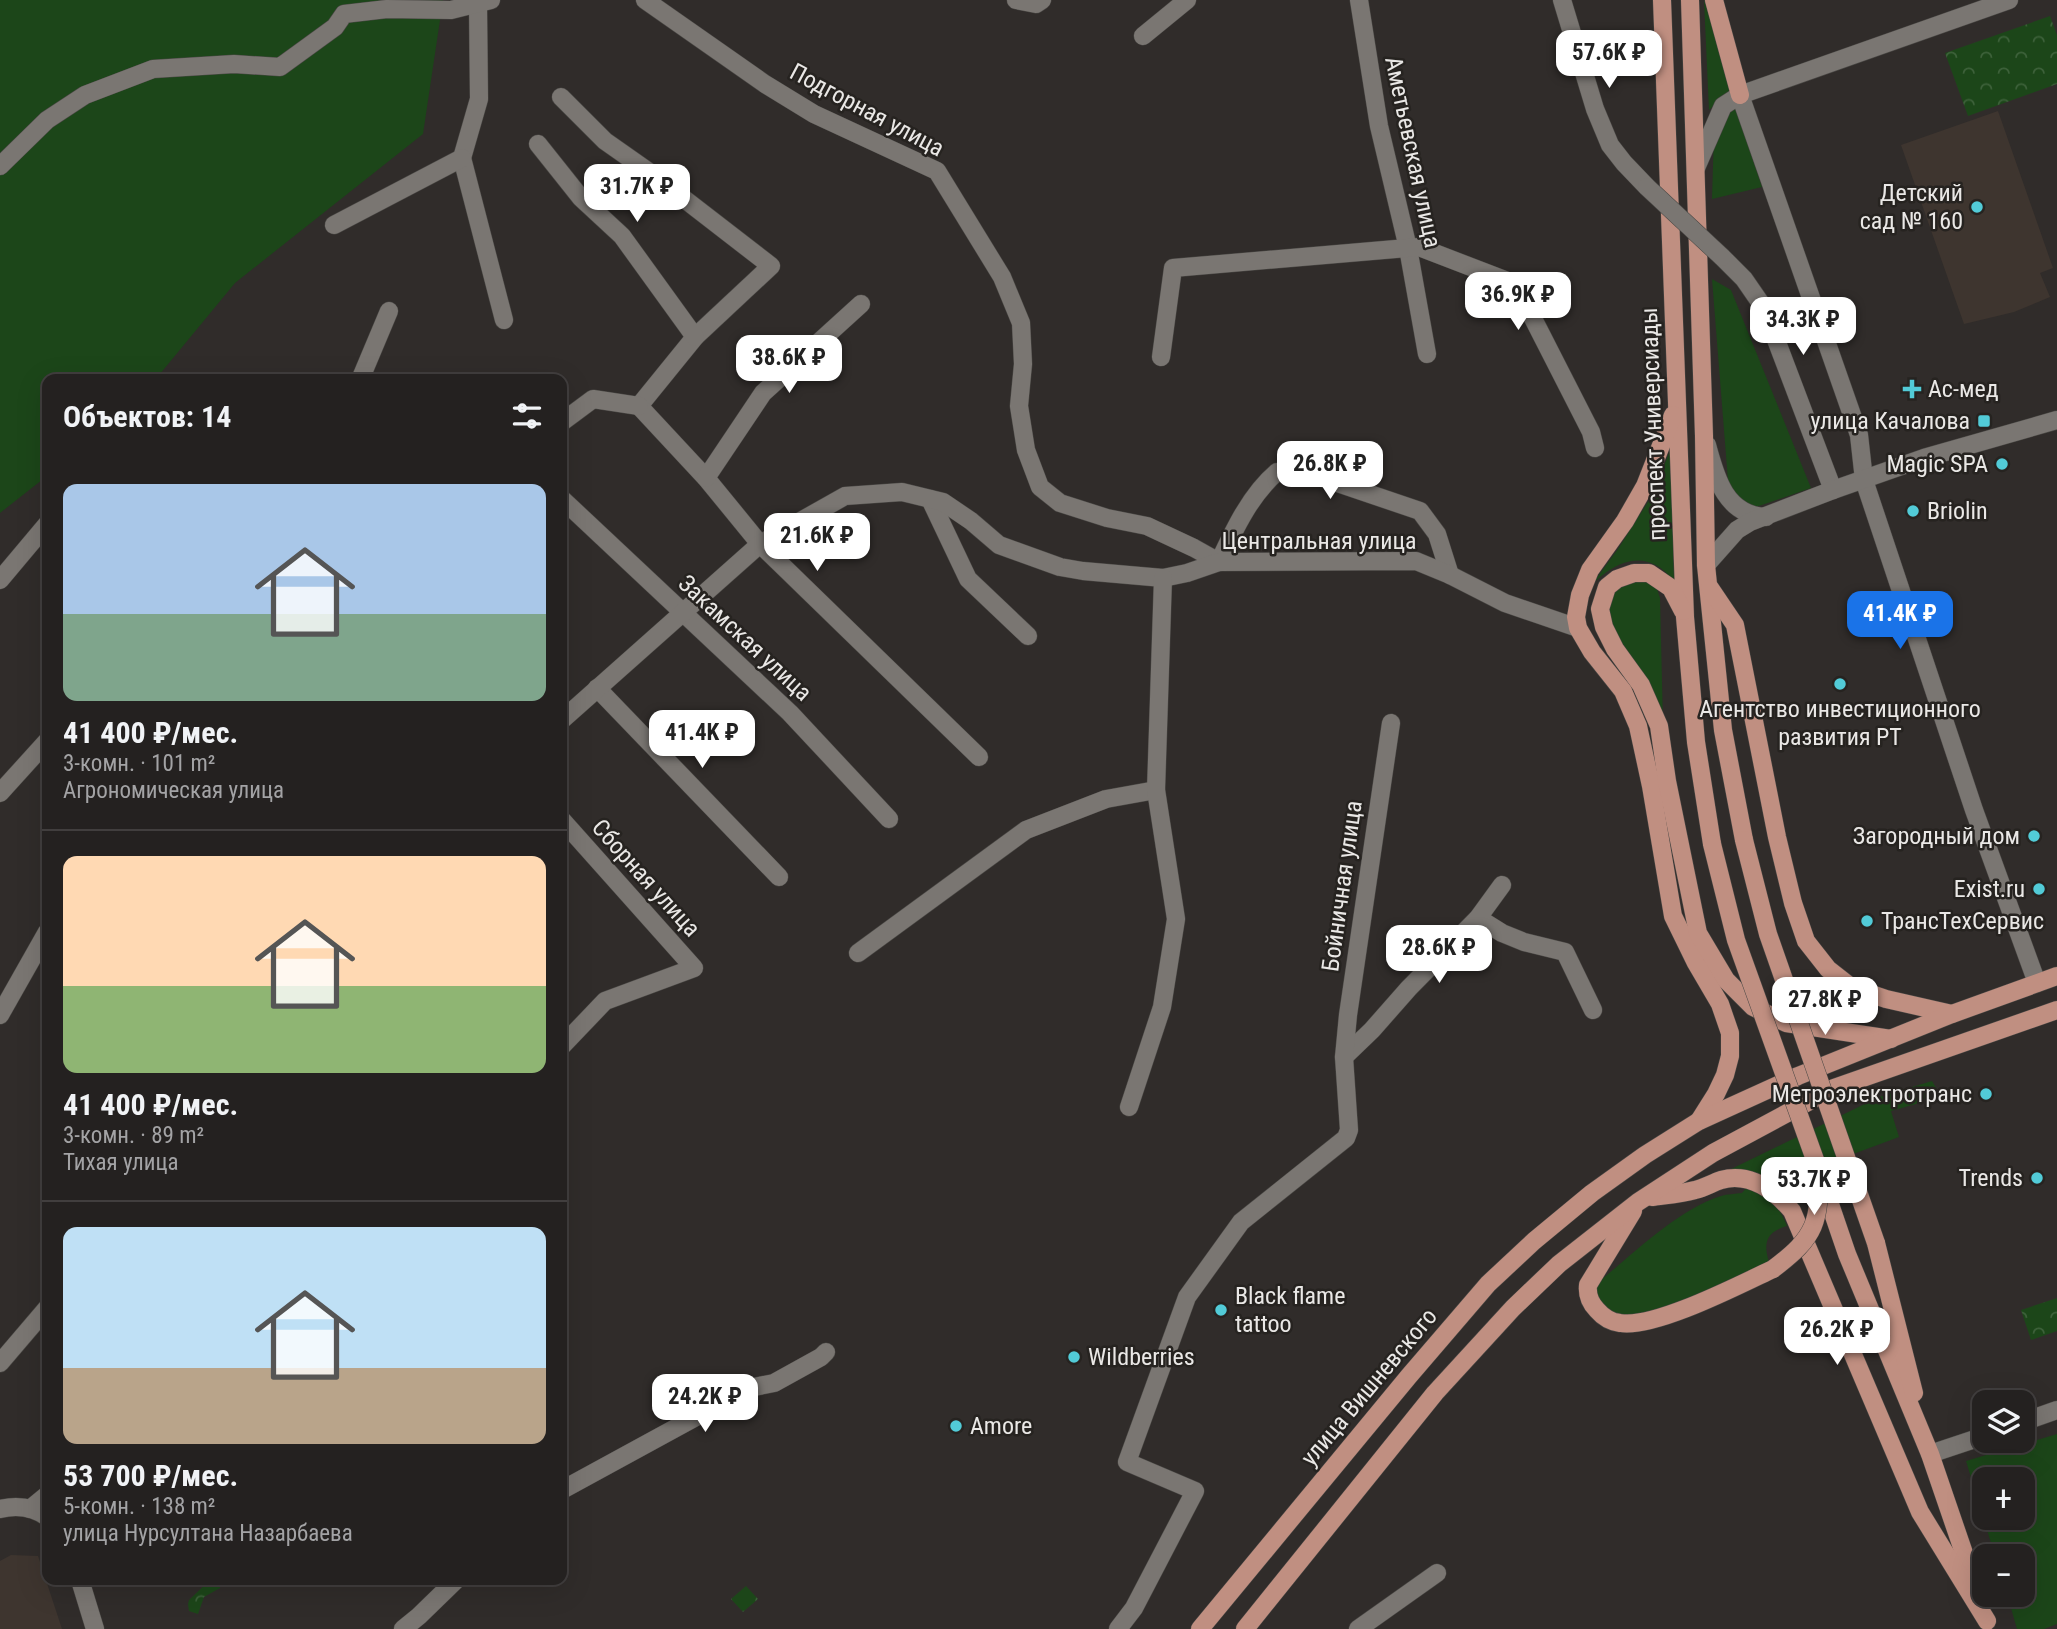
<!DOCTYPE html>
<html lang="ru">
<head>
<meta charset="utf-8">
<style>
	:root { --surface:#242120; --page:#2c2929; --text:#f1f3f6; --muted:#a3a3a5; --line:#413e3e; --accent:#1a73e8 }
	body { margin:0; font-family:"Roboto Condensed",sans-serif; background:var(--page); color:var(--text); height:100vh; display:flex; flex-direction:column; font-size:26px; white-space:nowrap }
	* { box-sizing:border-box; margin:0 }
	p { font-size:23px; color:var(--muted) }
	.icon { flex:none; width:38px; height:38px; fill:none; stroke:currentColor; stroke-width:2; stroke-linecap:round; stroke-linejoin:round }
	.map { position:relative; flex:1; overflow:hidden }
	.panel { position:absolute; left:42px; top:374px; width:525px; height:1211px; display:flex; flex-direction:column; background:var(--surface); border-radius:14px; box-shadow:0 7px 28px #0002,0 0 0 2px var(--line) }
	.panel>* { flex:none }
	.tools { position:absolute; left:1972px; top:1390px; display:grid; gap:14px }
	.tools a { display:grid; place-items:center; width:63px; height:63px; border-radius:14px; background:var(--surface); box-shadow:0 7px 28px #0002,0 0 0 2px var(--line); font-size:35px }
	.price { position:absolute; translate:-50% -60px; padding:0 16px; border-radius:14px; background:#fff; color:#222; font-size:23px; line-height:46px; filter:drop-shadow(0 2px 4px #0008) }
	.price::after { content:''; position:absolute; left:50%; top:42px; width:21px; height:16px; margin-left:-10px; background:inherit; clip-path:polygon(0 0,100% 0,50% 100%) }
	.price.selected { background:var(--accent); color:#fff }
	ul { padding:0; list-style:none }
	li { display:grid; align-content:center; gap:14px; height:371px; padding:0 21px }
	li+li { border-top:2px solid var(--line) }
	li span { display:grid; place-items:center; height:217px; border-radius:14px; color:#555 }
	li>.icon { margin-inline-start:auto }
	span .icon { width:126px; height:126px; fill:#fffc; stroke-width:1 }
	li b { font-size:30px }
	h2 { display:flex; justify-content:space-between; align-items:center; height:84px; padding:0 21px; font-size:30px }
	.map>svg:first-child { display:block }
</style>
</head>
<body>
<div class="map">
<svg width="2057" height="1629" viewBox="0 0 2057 1629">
	<defs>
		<pattern id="park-crowns" width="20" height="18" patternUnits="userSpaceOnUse" patternTransform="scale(1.75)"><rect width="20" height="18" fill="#1c4619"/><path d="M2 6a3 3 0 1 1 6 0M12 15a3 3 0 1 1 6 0" fill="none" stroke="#3d613a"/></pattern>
	</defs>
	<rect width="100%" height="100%" fill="#302c2a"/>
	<g fill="#3e352f">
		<path d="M 1998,111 L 2053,268 L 2040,273 L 2050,297 L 2014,312 L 1964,324 L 1901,145 Z"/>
		<path d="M 11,1555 L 38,1556 L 62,1629 L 0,1629 L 0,1561 Z"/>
	</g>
	<g fill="#1c4619" fill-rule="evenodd">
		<path d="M 0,0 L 443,0 L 423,134 L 235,283 L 155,380 L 47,380 L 47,476 L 0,513 Z"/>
		<path d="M 1704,0 L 1732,88 L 1709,110 Z"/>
		<path d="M 1735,106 L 1762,187 L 1712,199 L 1714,132 Z"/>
		<path d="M 1712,279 L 1731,290 L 1811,488 L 1753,508 L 1729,493 Z"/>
		<path d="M 1671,448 L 1674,581 C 1647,547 1615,560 1590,587 L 1618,549 L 1653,494 Z"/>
		<path d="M 1646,580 L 1656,586 L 1660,598 L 1663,723 L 1633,659 L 1611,627 L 1607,609 L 1614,591 L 1621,583 Z"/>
		<path d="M 1932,1081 L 1938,1091 L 1916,1104 L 1891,1111 L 1899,1137 L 1797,1175 L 1802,1190 L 1796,1211 L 1725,1172 L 1879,1097 Z"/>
		<path d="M 1747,1187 C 1768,1200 1777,1201 1787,1226 C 1766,1232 1763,1243 1769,1262 C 1722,1283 1675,1309 1625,1320 L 1598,1304 L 1596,1284 C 1632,1255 1677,1210 1721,1196 C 1727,1194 1735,1194 1742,1193 Z"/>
		<path d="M 2057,1434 L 2057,1624 L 2044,1629 L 2017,1629 L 2007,1594 L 2023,1594 L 2023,1556 L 1995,1556 L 1966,1461 ZM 1984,1479 L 2023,1479 L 2023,1517 L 1984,1517 Z"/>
	</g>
	<g fill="url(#park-crowns)">
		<path d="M 2050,16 L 2057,35 L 2057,84 L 1968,116 L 1945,53 Z"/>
		<path d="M 2057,1298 L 2057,1331 L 2031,1340 L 2021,1310 Z"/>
		<path d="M 210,1580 L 220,1580 L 220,1588 L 204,1597 L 198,1614 L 189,1611 L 188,1604 L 189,1600 Z"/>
		<path d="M 746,1586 L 758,1599 L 743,1612 L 731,1599 Z"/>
	</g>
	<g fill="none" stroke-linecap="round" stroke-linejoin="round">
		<defs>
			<g id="minor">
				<path d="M 645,0 L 765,84 L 814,114 L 937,171 L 1002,277 L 1021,323 L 1023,364 L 1019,406 L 1026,450 L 1040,487 L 1060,503 L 1107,518 L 1147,526 L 1194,548 L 1219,562 C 1234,530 1250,495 1277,472 L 1308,473 L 1420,511 L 1437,534 L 1450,575"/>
				<path d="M 1016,0 L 1036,4 L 1042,0"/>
				<path d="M 1359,0 L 1379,126 L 1408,248 L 1427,354"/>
				<path d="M 1562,0 L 1595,109 L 1610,145 L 1624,163 L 1647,187"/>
				<path d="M 1143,36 L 1187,0"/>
				<path d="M 1740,95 L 1859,435 L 1864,480 L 1974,810 L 2037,983"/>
				<path d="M 561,97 L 605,141 L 652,174 L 771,266 L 695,337 L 639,406"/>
				<path d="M 538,144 L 581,198 L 622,236 L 695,337"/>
				<path d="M 462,158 L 504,320"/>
				<path d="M 462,158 L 479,99 L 478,4"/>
				<path d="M 0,166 L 47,120 L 85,95 L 153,69 L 234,64 L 280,67 L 335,27 L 344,14 L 387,9 L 451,10 L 491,0"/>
				<path d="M 1696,168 L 1723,106 L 1740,95 L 2009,0"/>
				<path d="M 334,225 L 462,158"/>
				<path d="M 1722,257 L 1744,279 L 1764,308 L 1833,490"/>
				<path d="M 1161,357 L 1173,268 L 1419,247 L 1510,282 L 1517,287 L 1591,432 L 1595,448"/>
				<path d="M 360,380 L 389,311"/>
				<path d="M 639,406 L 706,478 L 760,544 L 979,757"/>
				<path d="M 562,422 L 593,399 L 639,406"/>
				<path d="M 1707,445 C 1716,479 1726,515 1766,517"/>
				<path d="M 706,478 L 763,393 L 861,304"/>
				<path d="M 562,499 L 790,713 L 889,819"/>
				<path d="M 930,499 L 968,579 L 1028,636"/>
				<path d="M 1706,565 L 1737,530 L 1750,522 L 1833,490 L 1924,458 L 2057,420"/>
				<path d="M 0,580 L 47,524"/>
				<path d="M 597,688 L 779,877"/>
				<path d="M 562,720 L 760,544 L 845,496 L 902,492 L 943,502 L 971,521 L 999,545 L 1060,567 L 1083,571 L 1163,578 L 1187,573 L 1219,562 L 1416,561 L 1450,575 L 1505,603 L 1578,628"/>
				<path d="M 0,793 L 47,741"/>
				<path d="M 562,820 L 694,968 L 605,1001 L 562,1046"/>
				<path d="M 1478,918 L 1502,933 L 1524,942 L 1565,952 L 1593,1010"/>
				<path d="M 858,953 L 1026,830 L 1106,799 L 1156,790"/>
				<path d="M 0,1015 L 47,932"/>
				<path d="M 1344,1057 L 1372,1030 L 1409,988 L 1478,918 L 1502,885"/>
				<path d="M 1129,1107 L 1162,1007 L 1176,919 L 1156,790 L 1163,578"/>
				<path d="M 0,1363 L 47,1308"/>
				<path d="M 2023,1422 L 2057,1410"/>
				<path d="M 1930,1454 L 1984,1436"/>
				<path d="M 562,1490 L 749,1388 L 774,1383 L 821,1357 L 826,1352"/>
				<path d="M 0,1509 C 17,1505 33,1507 47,1517"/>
				<path d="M 30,1509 L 47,1495"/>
				<path d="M 80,1580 L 95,1629"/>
				<path d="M 403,1629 L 419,1616 L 456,1580"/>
				<path d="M 1118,1629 L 1134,1608 L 1195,1491 L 1127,1462 L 1187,1297 L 1241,1222 L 1346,1138 L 1349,1130 L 1344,1057 L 1348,1015 L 1391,723"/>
				<path d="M 1358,1629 L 1437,1573"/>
			</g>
			<g id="major">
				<path d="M 1662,0 L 1685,617 L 1696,742 L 1712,844"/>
				<path d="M 1690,0 L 1704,436 L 1706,565 L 1723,730 L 1744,840"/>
				<path d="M 1714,0 L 1740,95"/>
				<path d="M 1673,415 L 1645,486 L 1625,521 L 1590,570 L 1580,595 L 1576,617 L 1578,628 L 1592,652 L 1623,691 L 1638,726 L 1651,786 L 1673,916 L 1696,963 L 1720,1004 L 1730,1033 L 1730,1056 L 1725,1075 L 1716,1094 L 1699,1121"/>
				<path d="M 1710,588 L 1735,625 L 1777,837 L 1793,903 L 1806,941 L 1828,969 L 1851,987 L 1886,999 L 1952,1014"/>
				<path d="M 1683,611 L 1671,588 L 1649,573 L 1634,573 L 1617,579 L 1607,587 L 1600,609 L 1604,627 L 1615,649 L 1641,685 L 1659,726 L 1667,781 L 1698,933 L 1726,980 L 1753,1007 L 1786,1023 L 1891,1039"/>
				<path d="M 1820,1175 L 1847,1254 L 1930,1454 L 1977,1591"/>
				<path d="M 1652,1197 C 1666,1195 1681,1194 1695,1190 C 1704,1188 1712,1183 1721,1180 C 1750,1172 1774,1190 1792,1211 L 1920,1512 L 1987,1621"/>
				<path d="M 1633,1211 L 1588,1285 C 1587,1294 1590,1303 1597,1310 C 1603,1317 1611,1322 1620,1323 C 1654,1329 1739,1285 1773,1269"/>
				<path d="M 1876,1243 L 1914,1393"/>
				<path d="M 1200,1629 L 1409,1376 L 1488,1284 L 1534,1241 L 1592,1193 L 1645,1155 L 1699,1121 L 1798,1076 L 1952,1014 L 2057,976"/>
				<path d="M 1245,1629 L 1435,1393 L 1513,1308 L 1559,1264 L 1638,1202 L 1713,1153 L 1834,1088 L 2057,1010"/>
			</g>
		</defs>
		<use href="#minor" stroke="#4a4845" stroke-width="19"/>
		<use href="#major" stroke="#4a4845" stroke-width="19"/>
		<use href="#minor" stroke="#7a7672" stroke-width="18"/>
		<use href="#major" stroke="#c08f81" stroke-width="18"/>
		<defs>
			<path id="minor-bridge" d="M 1647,187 L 1722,257"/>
			<g id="major-bridge">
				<path d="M 1744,840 L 1768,934 L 1876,1243"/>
				<path d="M 1712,844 L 1736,940 L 1818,1168 C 1821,1221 1816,1237 1773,1269"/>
			</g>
		</defs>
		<use href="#minor-bridge" stroke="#4a4845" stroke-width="19" stroke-linecap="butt"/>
		<use href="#major-bridge" stroke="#4a4845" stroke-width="19" stroke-linecap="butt"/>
		<use href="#minor-bridge" stroke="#7a7672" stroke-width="18"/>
		<use href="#major-bridge" stroke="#c08f81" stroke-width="18"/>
	</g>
	<g fill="#52cbd7" stroke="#262320" stroke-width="2.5">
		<circle cx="1977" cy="207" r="7"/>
		<path d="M1908.5 378.5h7v7h7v7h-7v7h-7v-7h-7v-7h7z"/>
		<rect x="1977" y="414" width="14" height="14" rx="3.5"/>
		<circle cx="2002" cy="464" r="7"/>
		<circle cx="1913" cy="511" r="7"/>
		<circle cx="1840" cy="684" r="7"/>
		<circle cx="2034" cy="836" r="7"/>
		<circle cx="2039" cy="889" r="7"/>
		<circle cx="1867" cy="921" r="7"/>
		<circle cx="1986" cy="1094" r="7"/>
		<circle cx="2037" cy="1178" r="7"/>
		<circle cx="1221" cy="1310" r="7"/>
		<circle cx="1074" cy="1357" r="7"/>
		<circle cx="956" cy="1426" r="7"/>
	</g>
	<g text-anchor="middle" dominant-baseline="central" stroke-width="5" stroke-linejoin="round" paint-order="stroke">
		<g font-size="24" fill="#eae8e6" stroke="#262320">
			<text transform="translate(867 110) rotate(28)">Подгорная улица</text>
			<text transform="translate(1413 152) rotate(78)">Аметьевская улица</text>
			<text transform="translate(1653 424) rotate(-92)">проспект Универсиады</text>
			<text x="1319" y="541">Центральная улица</text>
			<text transform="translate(745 638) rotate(43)">Закамская улица</text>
			<text transform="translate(646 878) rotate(48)">Сборная улица</text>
			<text transform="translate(1342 886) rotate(-82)">Бойничная улица</text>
			<text transform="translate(1369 1387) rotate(-50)">улица Вишневского</text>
		</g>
		<g font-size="24" fill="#eae8e6" stroke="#262320" text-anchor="end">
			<text x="1963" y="193">Детский<tspan x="1963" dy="28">сад № 160</tspan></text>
			<text x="1928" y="389" text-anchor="start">Ас-мед</text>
			<text x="1970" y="421">улица Качалова</text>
			<text x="1988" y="464">Magic SPA</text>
			<text x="1927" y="511" text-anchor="start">Briolin</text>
			<text x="1840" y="709" text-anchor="middle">Агентство инвестиционного<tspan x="1840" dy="28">развития РТ</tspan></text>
			<text x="2020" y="836">Загородный дом</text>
			<text x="2025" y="889">Exist.ru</text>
			<text x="1881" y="921" text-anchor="start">ТрансТехСервис</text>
			<text x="1972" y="1094">Метроэлектротранс</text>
			<text x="2023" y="1178">Trends</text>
			<text x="1235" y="1296" text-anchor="start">Black flame<tspan x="1235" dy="28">tattoo</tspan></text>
			<text x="1088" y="1357" text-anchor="start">Wildberries</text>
			<text x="970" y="1426" text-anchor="start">Amore</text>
		</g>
	</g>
</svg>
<div class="tools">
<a><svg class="icon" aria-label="layers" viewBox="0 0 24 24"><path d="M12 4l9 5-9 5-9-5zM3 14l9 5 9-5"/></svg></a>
<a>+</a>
<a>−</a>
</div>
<b class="price" style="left:1609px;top:90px">57.6K ₽</b>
<b class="price" style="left:637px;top:224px">31.7K ₽</b>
<b class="price" style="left:1518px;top:332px">36.9K ₽</b>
<b class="price" style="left:1803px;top:357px">34.3K ₽</b>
<b class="price" style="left:789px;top:395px">38.6K ₽</b>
<b class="price" style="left:1330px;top:501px">26.8K ₽</b>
<b class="price" style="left:817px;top:573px">21.6K ₽</b>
<b class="price selected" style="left:1900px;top:651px">41.4K ₽</b>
<b class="price" style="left:702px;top:770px">41.4K ₽</b>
<b class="price" style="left:1439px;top:985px">28.6K ₽</b>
<b class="price" style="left:1825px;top:1037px">27.8K ₽</b>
<b class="price" style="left:1814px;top:1217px">53.7K ₽</b>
<b class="price" style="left:1837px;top:1367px">26.2K ₽</b>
<b class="price" style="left:705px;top:1434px">24.2K ₽</b>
<section class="panel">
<h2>Объектов: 14<svg class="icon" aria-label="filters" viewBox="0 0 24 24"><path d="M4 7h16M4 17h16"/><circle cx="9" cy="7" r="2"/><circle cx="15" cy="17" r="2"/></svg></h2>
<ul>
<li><span style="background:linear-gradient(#a9c7e8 60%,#7fa58c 0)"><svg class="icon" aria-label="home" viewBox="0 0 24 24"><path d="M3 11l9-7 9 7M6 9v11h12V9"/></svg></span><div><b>41 400 ₽/мес.</b><p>3-комн. · 101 m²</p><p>Агрономическая улица</p></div></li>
<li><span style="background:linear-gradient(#ffd9b3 60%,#8fb573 0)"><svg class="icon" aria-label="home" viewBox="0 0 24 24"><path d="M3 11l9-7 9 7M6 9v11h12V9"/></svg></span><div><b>41 400 ₽/мес.</b><p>3-комн. · 89 m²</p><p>Тихая улица</p></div></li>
<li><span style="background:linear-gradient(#bfe0f5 65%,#b9a48a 0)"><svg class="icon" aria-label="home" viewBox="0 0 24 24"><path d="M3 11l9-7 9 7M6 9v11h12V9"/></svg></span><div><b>53 700 ₽/мес.</b><p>5-комн. · 138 m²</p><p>улица Нурсултана Назарбаева</p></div></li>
</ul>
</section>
</div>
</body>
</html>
